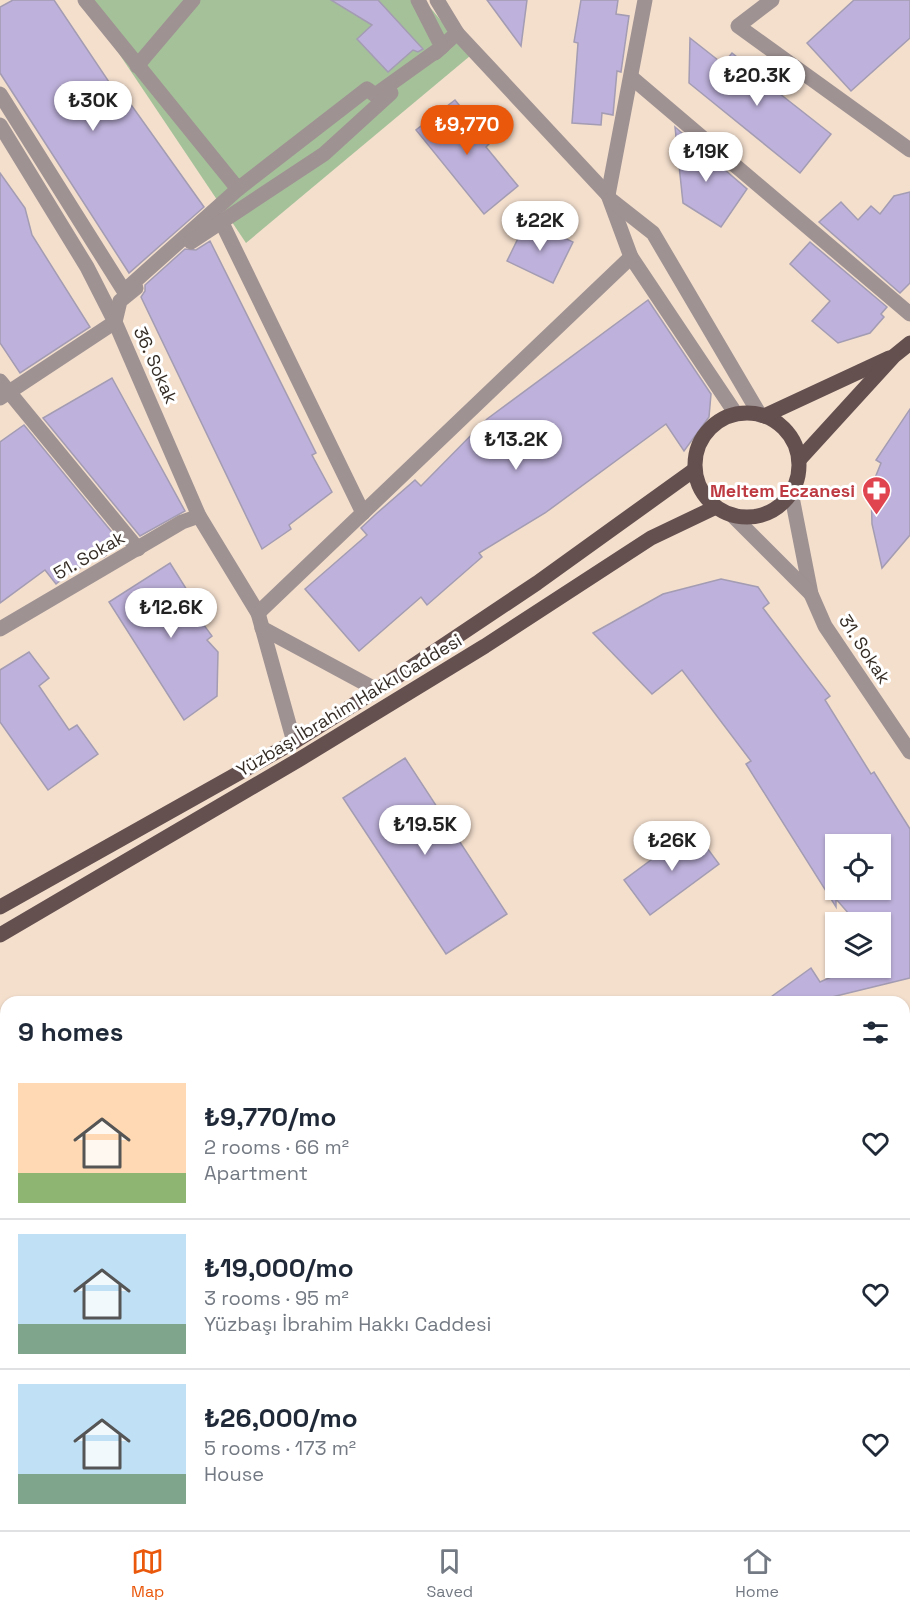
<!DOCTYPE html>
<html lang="en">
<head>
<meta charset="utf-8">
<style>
	:root { --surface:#fff; --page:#f2f2f3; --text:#1f2937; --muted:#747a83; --line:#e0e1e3; --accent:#ea580c }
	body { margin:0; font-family:"Space Grotesk",sans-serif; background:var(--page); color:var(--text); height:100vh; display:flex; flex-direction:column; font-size:22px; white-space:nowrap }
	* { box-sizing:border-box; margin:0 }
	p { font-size:20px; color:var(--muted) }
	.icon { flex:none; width:33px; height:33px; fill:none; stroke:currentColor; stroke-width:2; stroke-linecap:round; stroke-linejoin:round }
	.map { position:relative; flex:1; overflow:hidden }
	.drawer { position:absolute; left:0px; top:996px; width:910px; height:534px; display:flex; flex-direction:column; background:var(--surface); border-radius:18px 18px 0 0; box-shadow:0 2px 4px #0004 }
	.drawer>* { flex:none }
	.tools { position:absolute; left:825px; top:834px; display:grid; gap:12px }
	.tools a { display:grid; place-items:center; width:66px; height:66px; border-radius:0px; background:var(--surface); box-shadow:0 2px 4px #0004; font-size:30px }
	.price { position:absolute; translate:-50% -51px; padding:0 14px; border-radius:21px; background:#fff; color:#222; font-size:20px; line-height:39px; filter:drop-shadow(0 2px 3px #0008) }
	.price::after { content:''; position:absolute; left:50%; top:36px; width:18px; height:14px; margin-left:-9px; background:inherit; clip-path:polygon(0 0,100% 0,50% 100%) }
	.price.on { background:var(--accent); color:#fff }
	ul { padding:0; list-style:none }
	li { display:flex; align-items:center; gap:18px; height:150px; padding:0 18px }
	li+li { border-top:2px solid var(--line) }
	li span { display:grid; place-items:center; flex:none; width:168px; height:120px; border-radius:0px; color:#555 }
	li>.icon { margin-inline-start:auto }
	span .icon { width:72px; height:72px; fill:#fffc; stroke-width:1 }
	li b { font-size:26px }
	h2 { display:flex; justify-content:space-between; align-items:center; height:72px; padding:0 18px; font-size:26px }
	.tab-bar { display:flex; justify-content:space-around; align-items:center; height:84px; border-top:2px solid var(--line); background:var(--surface); font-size:16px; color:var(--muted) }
	.tab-bar a { display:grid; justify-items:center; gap:3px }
	.tab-bar .on { color:var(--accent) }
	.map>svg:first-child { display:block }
</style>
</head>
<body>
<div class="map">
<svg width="910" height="1530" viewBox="0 0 910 1530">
	<rect width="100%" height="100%" fill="#f4dfcd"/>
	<path fill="#a5c19a" d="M 83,0 L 424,0 L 470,56 L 246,243 Z"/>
	<g fill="#beb1db" stroke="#a39cb2" stroke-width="1.5" fill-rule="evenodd">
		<path d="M 13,0 L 54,0 L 113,88 L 117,85 L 204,207 L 129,273 L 0,73 L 0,7 Z"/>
		<path d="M 331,0 L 378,0 L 423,49 L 418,52 L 413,50 L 388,72 L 357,39 L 372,25 Z"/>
		<path d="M 487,0 L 527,0 L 521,46 Z"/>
		<path d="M 581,0 L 618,0 L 616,14 L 629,16 L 621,72 L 617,71 L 613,115 L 602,113 L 601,125 L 572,123 L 578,43 L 574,42 Z"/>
		<path d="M 854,0 L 910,0 L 910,38 L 851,91 L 807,43 Z"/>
		<path d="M 690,38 L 723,64 L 732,53 L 771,84 L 770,86 L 831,134 L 800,173 L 689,83 Z"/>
		<path d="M 455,100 L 490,143 L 486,147 L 518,186 L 484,214 L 416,130 Z"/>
		<path d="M 675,127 L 747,189 L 721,227 L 683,203 Z"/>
		<path d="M 0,173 L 25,208 L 32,235 L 90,327 L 20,373 L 0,343 Z"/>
		<path d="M 910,192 L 910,283 L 900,293 L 819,222 L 841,202 L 858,220 L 871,206 L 880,214 L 894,196 Z"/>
		<path d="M 527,220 L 573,242 L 553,283 L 507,261 Z"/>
		<path d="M 210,241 L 316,453 L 312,455 L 332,492 L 289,525 L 291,529 L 262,549 L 141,297 L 145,291 L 145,285 L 185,249 L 196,250 Z"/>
		<path d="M 810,242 L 887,307 L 881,314 L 884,317 L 870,333 L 838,343 L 812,321 L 830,301 L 790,264 Z"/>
		<path d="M 648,300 L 711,394 L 709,417 L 684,451 L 666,424 L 545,513 L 479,553 L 482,557 L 427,605 L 421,597 L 359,651 L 305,589 L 367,535 L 361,528 L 376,514 L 415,480 L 421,486 L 487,419 Z"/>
		<path d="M 112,378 L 185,511 L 140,536 L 43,418 Z"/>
		<path d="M 910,409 L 910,535 L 882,568 L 872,524 L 871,488 L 881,463 L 876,460 Z"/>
		<path d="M 24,425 L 120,542 L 104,557 L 101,553 L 80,568 L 78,566 L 56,584 L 45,570 L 0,603 L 0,442 Z"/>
		<path d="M 170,563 L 192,598 L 187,602 L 212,636 L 207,640 L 218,652 L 217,696 L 184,720 L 109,602 Z"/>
		<path d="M 721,579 L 758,587 L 769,603 L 763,608 L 830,696 L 825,700 L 871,774 L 874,772 L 910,829 L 910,978 L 832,997 L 835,1002 L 764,1002 L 811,968 L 820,982 L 851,968 L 880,968 L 880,922 L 856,922 L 836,899 L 836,907 L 746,764 L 751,761 L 682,670 L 652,694 L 593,633 L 663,594 ZM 836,844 L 880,844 L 880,890 L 836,890 Z"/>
		<path d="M 29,652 L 49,678 L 39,686 L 69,730 L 77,725 L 98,754 L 48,790 L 0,722 L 0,670 Z"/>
		<path d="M 405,758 L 507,914 L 446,954 L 343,798 Z"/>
		<path d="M 693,829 L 719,864 L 650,915 L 624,880 Z"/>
	</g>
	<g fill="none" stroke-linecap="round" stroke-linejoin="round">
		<g stroke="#9f9292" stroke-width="15">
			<path d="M 85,0 L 238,189"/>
			<path d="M 645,0 L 608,195 L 631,257 L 736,414"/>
			<path d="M 772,0 L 738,26 L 910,150"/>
			<path d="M 457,33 L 608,195"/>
			<path d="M 435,53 L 457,33 L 437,0"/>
			<path d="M 137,66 L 193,0"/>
			<path d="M 631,77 L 910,314"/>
			<path d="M 0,94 L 124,291 L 238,189 L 367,89 L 375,95 L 442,47 L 418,0"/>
			<path d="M 0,125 L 87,267 L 115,322 L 199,516 L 258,613 L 294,742"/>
			<path d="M 611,200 L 653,233 L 760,415"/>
			<path d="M 221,221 L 363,513"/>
			<path d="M 191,242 L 324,154 L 391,93"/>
			<path d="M 0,381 L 138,549"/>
			<path d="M 0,398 L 115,322 L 120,301 L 136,288"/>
			<path d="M 791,492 L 811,594 L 825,626 L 910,752"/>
			<path d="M 732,515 L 811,594"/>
			<path d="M 258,613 L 631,257"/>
			<path d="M 262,628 L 377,690"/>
			<path d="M 0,629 L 182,522 L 199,516"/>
		</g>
		<g stroke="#655050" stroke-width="15">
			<circle cx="747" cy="465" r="52"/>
			<path d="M 764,416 L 889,358"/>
			<path d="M 799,460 L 894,356 L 910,343"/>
			<path d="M 0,907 L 294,742 L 377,690 L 537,583 L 694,470"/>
			<path d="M 0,935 L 300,759 L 485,646 L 651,538 L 716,507"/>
		</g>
	</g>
	<defs>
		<symbol id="pharmacy-pin" viewBox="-11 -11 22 30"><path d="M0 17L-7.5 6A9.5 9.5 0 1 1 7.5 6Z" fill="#e0444e" stroke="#fff"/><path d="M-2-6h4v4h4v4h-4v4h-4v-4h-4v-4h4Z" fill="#fff"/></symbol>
	</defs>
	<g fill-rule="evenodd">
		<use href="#pharmacy-pin" x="860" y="474" width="33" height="45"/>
	</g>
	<g text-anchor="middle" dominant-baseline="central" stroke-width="6" stroke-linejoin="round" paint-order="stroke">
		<g font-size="18" fill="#342c25" stroke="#fff">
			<text transform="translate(156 365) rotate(66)">36. Sokak</text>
			<text transform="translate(89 555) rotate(-30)">51. Sokak</text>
			<text transform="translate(865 649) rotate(57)">31. Sokak</text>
			<text transform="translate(349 705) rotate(-31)">Yüzbaşı İbrahim Hakkı Caddesi</text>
		</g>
		<g font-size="18" font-weight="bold" fill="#be3a42" stroke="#fff" text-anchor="end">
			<text x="855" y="490">Meltem Eczanesi</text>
		</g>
	</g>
</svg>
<div class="tools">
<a><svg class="icon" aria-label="locate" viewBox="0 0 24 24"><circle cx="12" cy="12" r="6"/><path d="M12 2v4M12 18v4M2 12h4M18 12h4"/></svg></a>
<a><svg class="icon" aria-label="layers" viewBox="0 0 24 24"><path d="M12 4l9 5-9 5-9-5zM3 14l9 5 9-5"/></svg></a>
</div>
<b class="price" style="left:757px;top:107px">₺20.3K</b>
<b class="price" style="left:93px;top:132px">₺30K</b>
<b class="price on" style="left:467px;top:156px">₺9,770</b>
<b class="price" style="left:706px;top:183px">₺19K</b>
<b class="price" style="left:540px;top:252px">₺22K</b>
<b class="price" style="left:516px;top:471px">₺13.2K</b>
<b class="price" style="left:171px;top:639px">₺12.6K</b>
<b class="price" style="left:425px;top:856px">₺19.5K</b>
<b class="price" style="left:672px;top:872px">₺26K</b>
<section class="drawer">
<h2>9 homes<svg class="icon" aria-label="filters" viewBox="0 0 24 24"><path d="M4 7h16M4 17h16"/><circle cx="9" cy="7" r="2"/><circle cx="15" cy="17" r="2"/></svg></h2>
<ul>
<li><span style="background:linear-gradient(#ffd9b3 75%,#8fb573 0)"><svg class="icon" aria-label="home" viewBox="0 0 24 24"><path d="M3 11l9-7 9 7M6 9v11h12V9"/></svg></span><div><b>₺9,770/mo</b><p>2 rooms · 66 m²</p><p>Apartment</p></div><svg class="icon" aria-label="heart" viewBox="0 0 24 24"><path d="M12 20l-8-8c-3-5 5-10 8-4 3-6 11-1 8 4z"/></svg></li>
<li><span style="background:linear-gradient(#bfe0f5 75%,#7fa58c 0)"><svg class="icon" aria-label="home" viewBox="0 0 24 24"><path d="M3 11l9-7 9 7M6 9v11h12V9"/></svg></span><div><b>₺19,000/mo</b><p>3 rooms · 95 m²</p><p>Yüzbaşı İbrahim Hakkı Caddesi</p></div><svg class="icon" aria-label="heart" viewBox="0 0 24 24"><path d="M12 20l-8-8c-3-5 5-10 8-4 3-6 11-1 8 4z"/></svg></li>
<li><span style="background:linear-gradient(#bfe0f5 75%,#7fa58c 0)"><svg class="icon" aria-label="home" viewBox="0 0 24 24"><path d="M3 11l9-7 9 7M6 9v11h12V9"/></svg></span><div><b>₺26,000/mo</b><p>5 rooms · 173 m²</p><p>House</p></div><svg class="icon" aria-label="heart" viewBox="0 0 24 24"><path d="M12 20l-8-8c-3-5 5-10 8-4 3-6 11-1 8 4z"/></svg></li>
</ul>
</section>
</div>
<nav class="tab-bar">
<a class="on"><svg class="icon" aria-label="map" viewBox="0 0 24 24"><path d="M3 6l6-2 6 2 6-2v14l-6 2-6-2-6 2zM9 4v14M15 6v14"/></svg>Map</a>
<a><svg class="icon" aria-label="saved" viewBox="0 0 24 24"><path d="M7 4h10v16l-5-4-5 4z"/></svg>Saved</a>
<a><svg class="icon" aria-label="home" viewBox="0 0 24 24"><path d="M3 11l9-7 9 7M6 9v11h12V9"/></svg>Home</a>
</nav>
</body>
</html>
